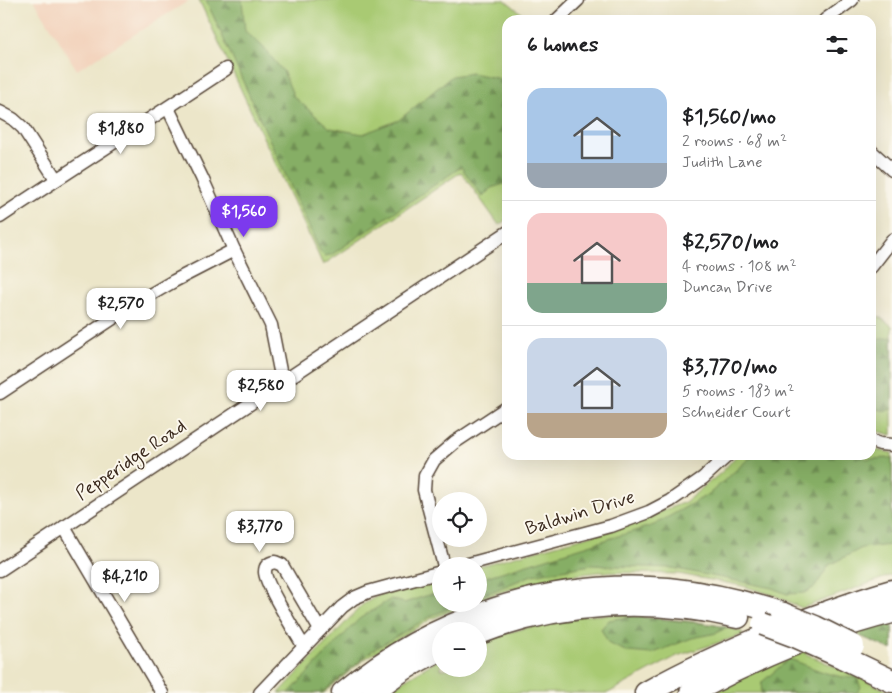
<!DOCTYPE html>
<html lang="en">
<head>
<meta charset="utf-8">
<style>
	:root { --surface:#fff; --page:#f2f2f2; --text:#202124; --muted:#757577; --line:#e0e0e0; --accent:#7c3aed }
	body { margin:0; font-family:Mynerve,sans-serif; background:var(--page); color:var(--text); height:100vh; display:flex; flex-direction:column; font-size:19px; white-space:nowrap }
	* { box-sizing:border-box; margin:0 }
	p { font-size:16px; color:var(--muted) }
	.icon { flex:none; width:28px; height:28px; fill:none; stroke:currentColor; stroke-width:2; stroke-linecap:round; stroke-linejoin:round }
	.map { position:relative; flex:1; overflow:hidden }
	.details { position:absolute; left:502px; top:15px; width:374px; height:445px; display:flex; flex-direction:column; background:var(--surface); border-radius:15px; box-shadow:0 5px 20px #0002 }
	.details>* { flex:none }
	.controls { position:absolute; left:432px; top:492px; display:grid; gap:10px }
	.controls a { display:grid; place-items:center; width:55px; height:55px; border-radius:50%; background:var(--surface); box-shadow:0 5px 20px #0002; font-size:25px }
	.price { position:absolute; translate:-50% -42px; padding:0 11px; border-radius:10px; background:#fff; color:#222; font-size:16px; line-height:32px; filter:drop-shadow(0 1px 2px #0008) }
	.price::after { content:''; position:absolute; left:50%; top:30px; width:15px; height:11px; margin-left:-8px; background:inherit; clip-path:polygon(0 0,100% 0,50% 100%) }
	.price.selected { background:var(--accent); color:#fff }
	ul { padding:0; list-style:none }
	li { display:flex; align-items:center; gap:15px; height:125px; padding:0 25px }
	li+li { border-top:1px solid var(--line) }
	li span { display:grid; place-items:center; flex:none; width:140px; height:100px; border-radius:15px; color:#555 }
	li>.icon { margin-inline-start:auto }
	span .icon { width:60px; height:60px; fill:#fffc; stroke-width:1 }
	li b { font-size:21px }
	h2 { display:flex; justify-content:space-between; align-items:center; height:60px; padding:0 25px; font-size:21px }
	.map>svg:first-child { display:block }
</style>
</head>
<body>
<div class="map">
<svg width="892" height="693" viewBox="0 0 892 693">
	<defs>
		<pattern id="forest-firs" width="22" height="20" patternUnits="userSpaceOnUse" patternTransform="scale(1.25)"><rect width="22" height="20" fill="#86ae65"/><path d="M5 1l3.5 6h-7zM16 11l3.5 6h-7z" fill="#6f8e53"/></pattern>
	</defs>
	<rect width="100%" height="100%" fill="#fbf7ec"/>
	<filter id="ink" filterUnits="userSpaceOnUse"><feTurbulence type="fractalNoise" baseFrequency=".02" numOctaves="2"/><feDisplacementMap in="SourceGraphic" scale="10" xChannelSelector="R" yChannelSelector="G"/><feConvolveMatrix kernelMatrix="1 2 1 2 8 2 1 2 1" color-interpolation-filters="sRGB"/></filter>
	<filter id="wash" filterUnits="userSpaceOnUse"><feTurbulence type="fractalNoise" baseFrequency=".0096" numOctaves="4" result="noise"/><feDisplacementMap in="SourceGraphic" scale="20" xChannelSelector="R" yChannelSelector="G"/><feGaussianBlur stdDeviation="1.12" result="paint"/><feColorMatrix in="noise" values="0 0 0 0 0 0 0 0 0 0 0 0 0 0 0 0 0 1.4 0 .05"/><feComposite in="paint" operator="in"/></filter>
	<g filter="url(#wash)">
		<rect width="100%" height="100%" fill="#ece6c9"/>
		<path fill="#f3d4be" d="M 34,0 L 190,0 L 77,70 Z"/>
		<g fill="#a9ca73" stroke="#727a48">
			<path d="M 199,0 L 505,0 L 530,20 L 508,20 L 507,219 L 499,225 L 461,172 L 323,265 Z"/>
			<path d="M 871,311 L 892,326 L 892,435 L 877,431 L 871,428 Z"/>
			<path d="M 871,449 L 892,453 L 892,575 L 802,608 L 776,596 L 743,586 L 679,574 L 599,572 L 546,579 L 491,595 L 479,600 L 479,566 L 622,527 L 685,502 L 722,472 L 737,455 L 871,455 Z"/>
			<path d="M 441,577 L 441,604 L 469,604 L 431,619 L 363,660 L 324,693 L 279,693 L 362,605 L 381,594 Z"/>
			<path d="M 624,614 L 633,616 C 668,620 708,620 742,632 L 742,635 L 677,656 L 608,693 L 383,693 L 441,658 L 441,669 L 479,669 L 479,643 L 506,633 L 575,616 Z"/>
			<path d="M 892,619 L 892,650 L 854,633 L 804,653 L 852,674 L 892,693 L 715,693 L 749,674 L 785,656 Z"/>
		</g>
		<g fill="url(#forest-firs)" stroke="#606c42">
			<path d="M 206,0 L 242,0 L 245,31 L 262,46 L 283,71 L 294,97 L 330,128 L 363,134 L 399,120 L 452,76 L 472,73 L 506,80 L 508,81 L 507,183 L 491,188 L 483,197 L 461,167 L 331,255 L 324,256 L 321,253 Z"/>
			<path d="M 892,337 L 892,409 C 885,412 877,410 871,405 L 871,344 C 876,339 885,338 892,337 Z"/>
			<path d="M 753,455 L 862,455 L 867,459 L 892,458 L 892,545 L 862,548 L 829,565 L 815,587 L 804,593 L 787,594 L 772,588 L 672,568 L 591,565 L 532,575 L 479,597 L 479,579 L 654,525 L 709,494 Z"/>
			<path d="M 441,591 L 441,604 L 462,604 L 433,615 L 373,650 L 322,693 L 289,693 L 359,619 L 391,599 L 404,603 Z"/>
			<path d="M 633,616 L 708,624 L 727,627 L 717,633 L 692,638 L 651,654 L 628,652 L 609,644 L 601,629 L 609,620 Z"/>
			<path d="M 892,621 L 892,650 L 860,636 L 867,630 Z"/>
			<path d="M 789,659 C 805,664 821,673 838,676 C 844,678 851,677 857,678 L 861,688 L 856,693 L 761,693 L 762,682 Z"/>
		</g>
	</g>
	<g filter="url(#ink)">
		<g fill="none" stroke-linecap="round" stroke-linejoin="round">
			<defs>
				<g id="street">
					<path d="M 557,20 L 578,0"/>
					<path d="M 825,20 L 852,0"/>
					<path d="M 168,108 L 202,178 L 234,250 L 271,325 L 282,381"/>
					<path d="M 0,112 L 13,119 L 23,128 L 56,179"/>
					<path d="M 871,151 L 892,170"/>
					<path d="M 0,217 C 75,167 151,119 226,69"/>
					<path d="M 871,267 L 892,240"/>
					<path d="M 0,393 L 136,303 L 174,281 L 234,250"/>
					<path d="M 871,441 L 880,444 L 892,445"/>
					<path d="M 64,527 L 162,693"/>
					<path d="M 444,566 L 424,490 L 425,476 L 434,460 L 455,442 L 508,407"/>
					<path d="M 461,566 L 611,526 L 649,512 L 670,501 L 703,478 L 728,455"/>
					<path d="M 0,570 L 508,232"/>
					<path d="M 304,647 C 296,633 265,584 265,572 C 265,565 269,563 275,562 L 282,565 L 320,630"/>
					<path d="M 260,693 L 342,607 L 354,598 L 368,592 L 441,572"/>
				</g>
				<g id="highway">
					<path d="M 479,633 C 562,601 652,597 738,617"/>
					<path d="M 842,657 L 892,681"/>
					<path d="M 343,693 C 432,618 551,579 668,589 C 707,593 746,602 783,614"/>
					<path d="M 373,693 C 392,674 418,660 441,649"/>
					<path d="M 646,693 C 698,664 753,640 809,619 C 836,609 864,599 892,591"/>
					<path d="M 691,693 C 755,658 821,630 892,612"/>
				</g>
			</defs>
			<use href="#street" stroke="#564638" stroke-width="15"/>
			<use href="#highway" stroke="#564638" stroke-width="25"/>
			<use href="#street" stroke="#fff" stroke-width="12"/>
			<use href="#highway" stroke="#fff" stroke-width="22"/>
			<defs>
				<g id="highway-bridge">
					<path d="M 783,614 L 815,627 L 853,646"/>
					<path d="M 763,624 L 795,636 L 842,657"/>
				</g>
			</defs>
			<use href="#highway-bridge" stroke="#564638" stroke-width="25" stroke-linecap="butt"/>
			<use href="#highway-bridge" stroke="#fff" stroke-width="22"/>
		</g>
	</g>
	<g text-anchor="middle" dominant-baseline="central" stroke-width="4" stroke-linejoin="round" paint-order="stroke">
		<g font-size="19" fill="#3b2a1e" stroke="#fbf7ec">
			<text transform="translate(131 460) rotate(-34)">Pepperidge Road</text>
			<text transform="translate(580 513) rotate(-17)">Baldwin Drive</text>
		</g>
	</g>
</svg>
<div class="controls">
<a><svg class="icon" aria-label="locate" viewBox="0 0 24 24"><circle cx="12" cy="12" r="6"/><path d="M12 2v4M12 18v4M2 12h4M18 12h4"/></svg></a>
<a>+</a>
<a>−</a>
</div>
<b class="price" style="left:121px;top:155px">$1,880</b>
<b class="price selected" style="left:244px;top:238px">$1,560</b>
<b class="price" style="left:121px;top:330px">$2,570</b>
<b class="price" style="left:261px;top:412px">$2,580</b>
<b class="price" style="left:260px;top:553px">$3,770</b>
<b class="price" style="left:125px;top:603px">$4,210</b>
<section class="details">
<h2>6 homes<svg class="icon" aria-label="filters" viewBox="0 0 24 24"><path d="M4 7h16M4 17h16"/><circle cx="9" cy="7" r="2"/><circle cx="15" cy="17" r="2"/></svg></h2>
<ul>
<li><span style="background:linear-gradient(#a9c7e8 75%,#9aa5b1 0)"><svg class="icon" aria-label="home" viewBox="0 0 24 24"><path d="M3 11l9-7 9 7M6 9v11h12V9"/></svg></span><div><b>$1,560/mo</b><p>2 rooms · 68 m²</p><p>Judith Lane</p></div></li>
<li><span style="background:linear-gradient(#f6c9c9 70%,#7fa58c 0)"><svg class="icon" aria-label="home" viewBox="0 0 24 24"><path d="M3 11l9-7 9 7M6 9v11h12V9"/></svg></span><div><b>$2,570/mo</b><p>4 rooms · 108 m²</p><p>Duncan Drive</p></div></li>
<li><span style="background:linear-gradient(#c9d6e8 75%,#b9a48a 0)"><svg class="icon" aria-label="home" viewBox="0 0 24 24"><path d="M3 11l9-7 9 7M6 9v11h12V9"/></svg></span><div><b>$3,770/mo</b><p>5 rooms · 183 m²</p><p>Schneider Court</p></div></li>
</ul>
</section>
</div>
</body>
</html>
